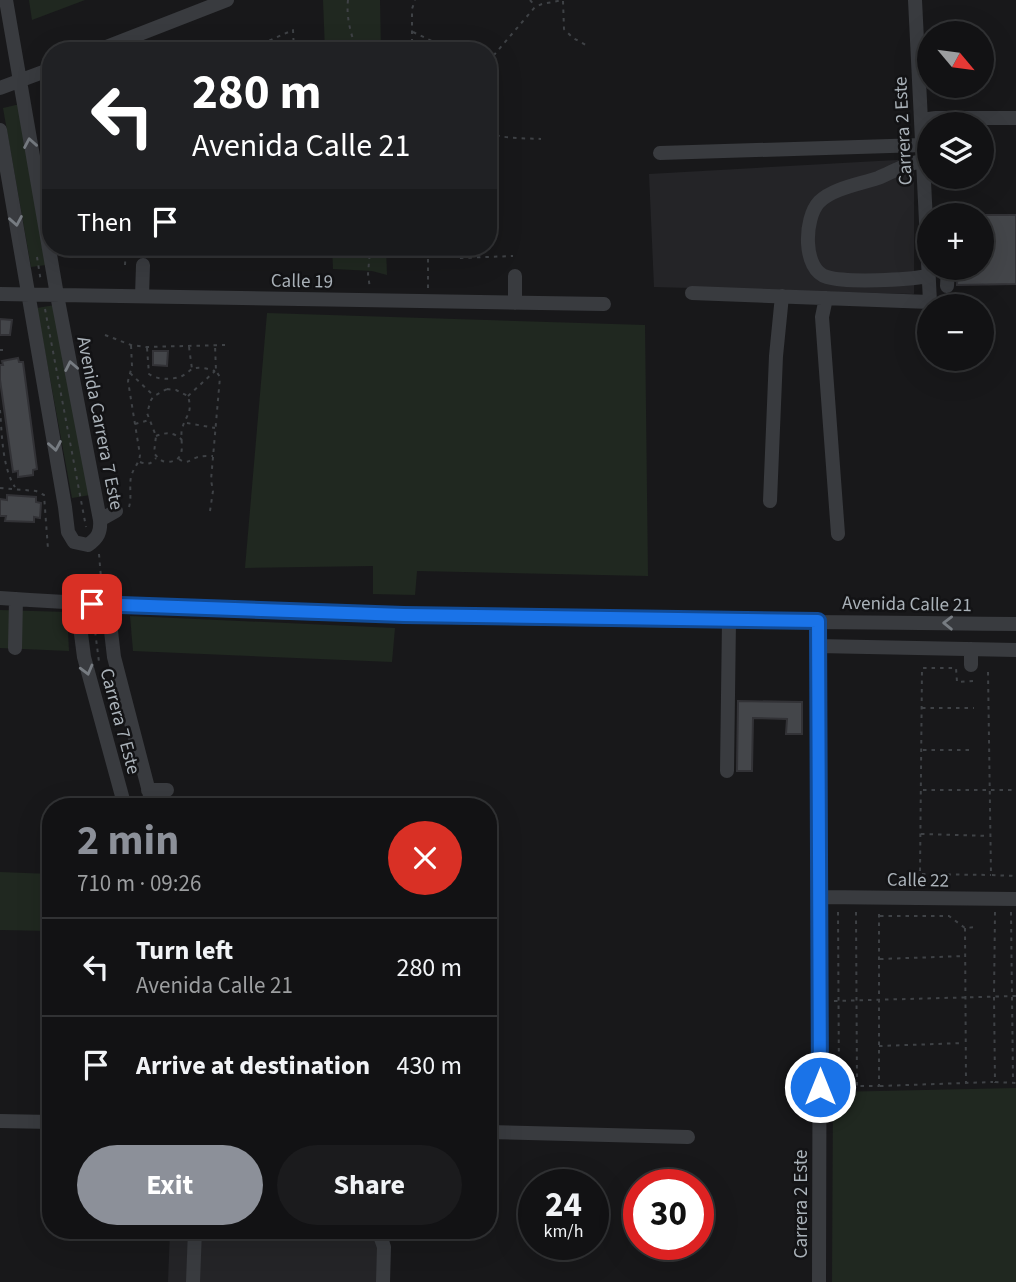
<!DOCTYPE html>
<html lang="en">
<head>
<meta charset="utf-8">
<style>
  :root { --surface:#121214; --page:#1b1b1d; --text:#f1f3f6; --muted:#9c9ea0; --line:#313234; --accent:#8c9099 }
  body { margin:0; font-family:"Source Sans 3",sans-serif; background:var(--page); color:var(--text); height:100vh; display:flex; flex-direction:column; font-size:26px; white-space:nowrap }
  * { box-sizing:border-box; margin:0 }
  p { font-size:23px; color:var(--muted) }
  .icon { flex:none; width:38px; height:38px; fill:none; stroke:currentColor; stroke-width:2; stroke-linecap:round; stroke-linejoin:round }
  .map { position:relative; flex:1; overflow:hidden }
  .panel { position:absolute; left:42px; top:798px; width:455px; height:441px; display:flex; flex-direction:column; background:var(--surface); border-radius:28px; box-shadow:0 7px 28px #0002,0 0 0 2px var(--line) }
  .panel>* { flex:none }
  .guide { position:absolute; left:42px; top:42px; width:455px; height:214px; border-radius:28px; box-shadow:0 7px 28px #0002,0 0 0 2px var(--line); background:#202124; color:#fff; overflow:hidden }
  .needle { width:46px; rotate:119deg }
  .tools { position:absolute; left:917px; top:21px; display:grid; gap:14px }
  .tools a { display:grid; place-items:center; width:77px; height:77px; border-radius:50%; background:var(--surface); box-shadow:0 7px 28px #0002,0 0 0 2px var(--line); font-size:35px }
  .speed { position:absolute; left:518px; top:1169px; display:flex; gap:14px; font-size:35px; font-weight:700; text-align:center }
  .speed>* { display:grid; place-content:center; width:91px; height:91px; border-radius:50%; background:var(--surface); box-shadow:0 7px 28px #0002,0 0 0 2px var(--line); line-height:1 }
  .speed small { font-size:18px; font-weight:400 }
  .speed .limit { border:10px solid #d22; background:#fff; color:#111 }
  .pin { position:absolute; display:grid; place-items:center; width:60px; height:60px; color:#fff; margin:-30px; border-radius:14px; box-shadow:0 4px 10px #0006 }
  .me { position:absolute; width:77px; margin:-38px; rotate:0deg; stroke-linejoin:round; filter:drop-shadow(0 0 5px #0008) }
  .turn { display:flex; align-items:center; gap:24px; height:147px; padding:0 35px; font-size:32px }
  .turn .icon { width:91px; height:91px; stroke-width:2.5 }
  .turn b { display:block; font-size:49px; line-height:60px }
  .then { display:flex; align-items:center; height:66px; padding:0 35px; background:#0003; gap:14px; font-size:26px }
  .round { display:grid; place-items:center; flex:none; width:74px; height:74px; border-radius:37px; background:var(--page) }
  .head { display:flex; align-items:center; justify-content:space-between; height:119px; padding:0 35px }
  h1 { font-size:42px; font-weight:700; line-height:52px; color:var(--accent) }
  .button { display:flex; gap:14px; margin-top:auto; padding:14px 35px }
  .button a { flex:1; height:80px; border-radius:42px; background:var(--accent); color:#fff; font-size:28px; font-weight:700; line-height:80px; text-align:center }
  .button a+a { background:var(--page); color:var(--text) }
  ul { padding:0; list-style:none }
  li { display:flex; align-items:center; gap:21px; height:98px; padding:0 35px; border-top:2px solid var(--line) }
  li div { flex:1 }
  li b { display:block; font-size:26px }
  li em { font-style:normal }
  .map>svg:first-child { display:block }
  .built { fill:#242427 }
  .green { fill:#202820 }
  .building { fill:#44464a; stroke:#323236; stroke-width:2 }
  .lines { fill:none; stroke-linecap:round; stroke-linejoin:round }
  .path { stroke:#3f4246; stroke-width:2; stroke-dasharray:3.5 5; stroke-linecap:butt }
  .minor { stroke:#393b3f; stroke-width:14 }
  .oneway { stroke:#777c82 }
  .route-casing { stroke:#114b97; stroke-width:18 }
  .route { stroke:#1a73e8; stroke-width:12 }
  .labels { text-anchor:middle; stroke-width:5; stroke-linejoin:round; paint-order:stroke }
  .street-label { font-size:19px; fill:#aab2b9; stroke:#131315 }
</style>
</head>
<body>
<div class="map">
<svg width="1016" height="1282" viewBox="0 0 1016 1282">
  <rect width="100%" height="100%" fill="#18181a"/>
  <path class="built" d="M914 159V294L654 287 649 174Z
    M170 1230H390L388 1282H168Z"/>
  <path class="green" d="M29 0H85L32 20Z
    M323 0H380L381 51H325Z
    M20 104 46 265 31 267 3 108Z
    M332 247H386L387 275 372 271 333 269Z
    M55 305 90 495 72 498 37 308Z
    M267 313 645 325 648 576 417 571 415 595 373 594V566L245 568Z
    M0 610 67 612 69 651 0 648Z
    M130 616 395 628 392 662 133 651Z
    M0 872 51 874V931L0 930Z
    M1016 1088V1282H832L833 1092Z"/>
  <path class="building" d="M982 215H1016V284L957 285 958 268H982Z
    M0 319 12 320 10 335H0Z
    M153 351H168L167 366 153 365Z
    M18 358 19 362H23L37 469 33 470V475L18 477V471L13 472 0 380V365H3L2 361Z
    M7 495 36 497V502L41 503 40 518 34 517V522L5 521 6 516H0V499L7 500Z
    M738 701 802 702V734H786L787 719 753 718 752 771H737Z"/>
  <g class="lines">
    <path class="path" d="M348 0C346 18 351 34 357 51
      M530 0 535 6
      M563 1 564 29 573 38 586 45
      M413 32 453 51
      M246 51 293 30 294 51
      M412 51V9L415 0
      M488 62 535 7 542 4 563 0
      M488 133C505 139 524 138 541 139
      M369 247 370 250 368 274 370 289
      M437 247 459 258 513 256
      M459 247V256
      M37 257 41 282
      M125 265 126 247
      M428 288V247
      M45 309 86 527
      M105 335 131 345 146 347 225 345
      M189 347 192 369
      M147 348 149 374C157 380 173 380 182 376 186 374 189 371 192 369 199 366 208 369 215 371
      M0 350H3
      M130 373 154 396
      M167 389 176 390 188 396C193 414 186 414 182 429 179 441 189 460 168 462 161 462 158 458 154 453L156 436 147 413 151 400 154 396Z
      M188 396 215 371
      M0 410C2 434 2 467 15 487
      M187 423 215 428
      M135 424 149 420
      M156 436C166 432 174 432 182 440
      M179 459C187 465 189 460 198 457 202 456 208 456 213 456
      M140 462C148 465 151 464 156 458
      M0 488 36 491 44 495 48 549
      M129 507C132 497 129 487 131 477 133 468 139 464 140 455L128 381 132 366 131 345
      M210 511 213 491 211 480 220 377 216 371 215 345
      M99 554 102 590
      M93 615 99 662
      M988 672 991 875 1016 876
      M973 681 957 682 956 668H922L920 874 991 875
      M922 708H974
      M923 750H974
      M923 790H1016
      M921 834 989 836
      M838 912 839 1086H879V912
      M856 912 857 1086
      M995 912 994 996 995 1082 1016 1083
      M1011 912 1013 1081
      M880 916H949L965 928 977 927
      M965 928 966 1083
      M880 959 965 956
      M834 1001 1016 996
      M879 1046 964 1043
      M880 1086 993 1082"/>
    <path class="minor" d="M96 51 227 0
      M0 88 51 69
      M921 120 936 118H1016
      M0 130 65 507 68 532 74 542 88 545C98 538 101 532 100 520L57 295 6 0
      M660 153 922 145
      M923 161C906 163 893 172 878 178 861 184 833 188 819 202 804 218 802 270 827 277 847 283 907 280 928 276
      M515 276V303
      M947 286 948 268
      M692 293 930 302 915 0
      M0 294 604 304
      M142 296 143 265
      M826 298 822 317 838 534
      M770 501 776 356 782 296
      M100 520 116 511
      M0 598C338 621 677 620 1016 624
      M77 603 84 657 125 807
      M108 605 114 657 153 807
      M818 622 820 897 819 1282
      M818 646 1016 650
      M15 648 16 599
      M971 649V665
      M727 771 729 620
      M148 790H167
      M820 897 1016 899
      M0 1121 51 1122
      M488 1132 688 1137
      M378 1230 384 1247 383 1282
      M193 1282 195 1230"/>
  </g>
  <defs><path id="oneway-chevron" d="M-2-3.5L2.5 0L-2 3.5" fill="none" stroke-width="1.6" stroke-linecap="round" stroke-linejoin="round" transform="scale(1.75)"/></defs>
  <g class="oneway">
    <use href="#oneway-chevron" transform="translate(30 143) rotate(-100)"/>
    <use href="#oneway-chevron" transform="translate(16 221) rotate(80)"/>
    <use href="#oneway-chevron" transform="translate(71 366) rotate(-101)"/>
    <use href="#oneway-chevron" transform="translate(55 446) rotate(80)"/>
    <use href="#oneway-chevron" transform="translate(948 623) rotate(-179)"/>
    <use href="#oneway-chevron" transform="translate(87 670) rotate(75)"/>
  </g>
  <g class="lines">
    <defs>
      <path id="route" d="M92 604 404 615 818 621 820 1087"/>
    </defs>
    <use href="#route" class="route-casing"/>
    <use href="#route" class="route"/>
  </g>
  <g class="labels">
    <g class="street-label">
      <text transform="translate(902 131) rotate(-93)" y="7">Carrera 2 Este</text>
      <text transform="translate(302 280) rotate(1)" y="7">Calle 19</text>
      <text transform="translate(101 423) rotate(79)" y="7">Avenida Carrera 7 Este</text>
      <text transform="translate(907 603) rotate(1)" y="7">Avenida Calle 21</text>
      <text transform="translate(121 721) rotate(75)" y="7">Carrera 7 Este</text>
      <text transform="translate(918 879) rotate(1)" y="7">Calle 22</text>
      <text transform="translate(800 1204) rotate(-90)" y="7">Carrera 2 Este</text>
    </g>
  </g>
</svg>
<div class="tools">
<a><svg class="needle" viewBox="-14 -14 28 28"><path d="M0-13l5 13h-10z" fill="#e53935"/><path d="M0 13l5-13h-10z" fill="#9c9ea0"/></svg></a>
<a><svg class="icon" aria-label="layers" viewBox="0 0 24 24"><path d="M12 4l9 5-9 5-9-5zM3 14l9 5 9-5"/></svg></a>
<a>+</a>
<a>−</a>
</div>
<div class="speed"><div>24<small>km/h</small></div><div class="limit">30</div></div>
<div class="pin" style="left:92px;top:604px;background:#d93025"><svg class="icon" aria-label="arrive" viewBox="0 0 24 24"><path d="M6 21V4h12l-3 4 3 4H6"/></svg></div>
<svg class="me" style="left:820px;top:1087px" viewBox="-20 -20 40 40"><circle r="17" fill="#1a73e8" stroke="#fff" stroke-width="3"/><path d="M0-11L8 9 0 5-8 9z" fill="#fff"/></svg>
<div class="guide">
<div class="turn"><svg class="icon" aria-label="left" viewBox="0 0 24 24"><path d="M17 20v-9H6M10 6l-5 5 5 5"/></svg><div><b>280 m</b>Avenida Calle 21</div></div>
<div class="then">Then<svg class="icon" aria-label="arrive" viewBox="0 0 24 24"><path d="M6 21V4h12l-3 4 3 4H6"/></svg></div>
</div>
<section class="panel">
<div class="head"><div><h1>2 min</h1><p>710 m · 09:26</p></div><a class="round" style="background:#d93025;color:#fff"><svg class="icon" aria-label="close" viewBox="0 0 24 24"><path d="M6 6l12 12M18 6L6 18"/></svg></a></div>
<ul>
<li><svg class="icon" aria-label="left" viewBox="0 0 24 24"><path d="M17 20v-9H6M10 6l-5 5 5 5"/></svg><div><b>Turn left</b><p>Avenida Calle 21</p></div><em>280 m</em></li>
<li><svg class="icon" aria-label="arrive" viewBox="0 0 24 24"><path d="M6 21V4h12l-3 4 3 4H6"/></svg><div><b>Arrive at destination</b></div><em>430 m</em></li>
</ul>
<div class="button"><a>Exit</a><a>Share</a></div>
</section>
</div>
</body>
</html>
